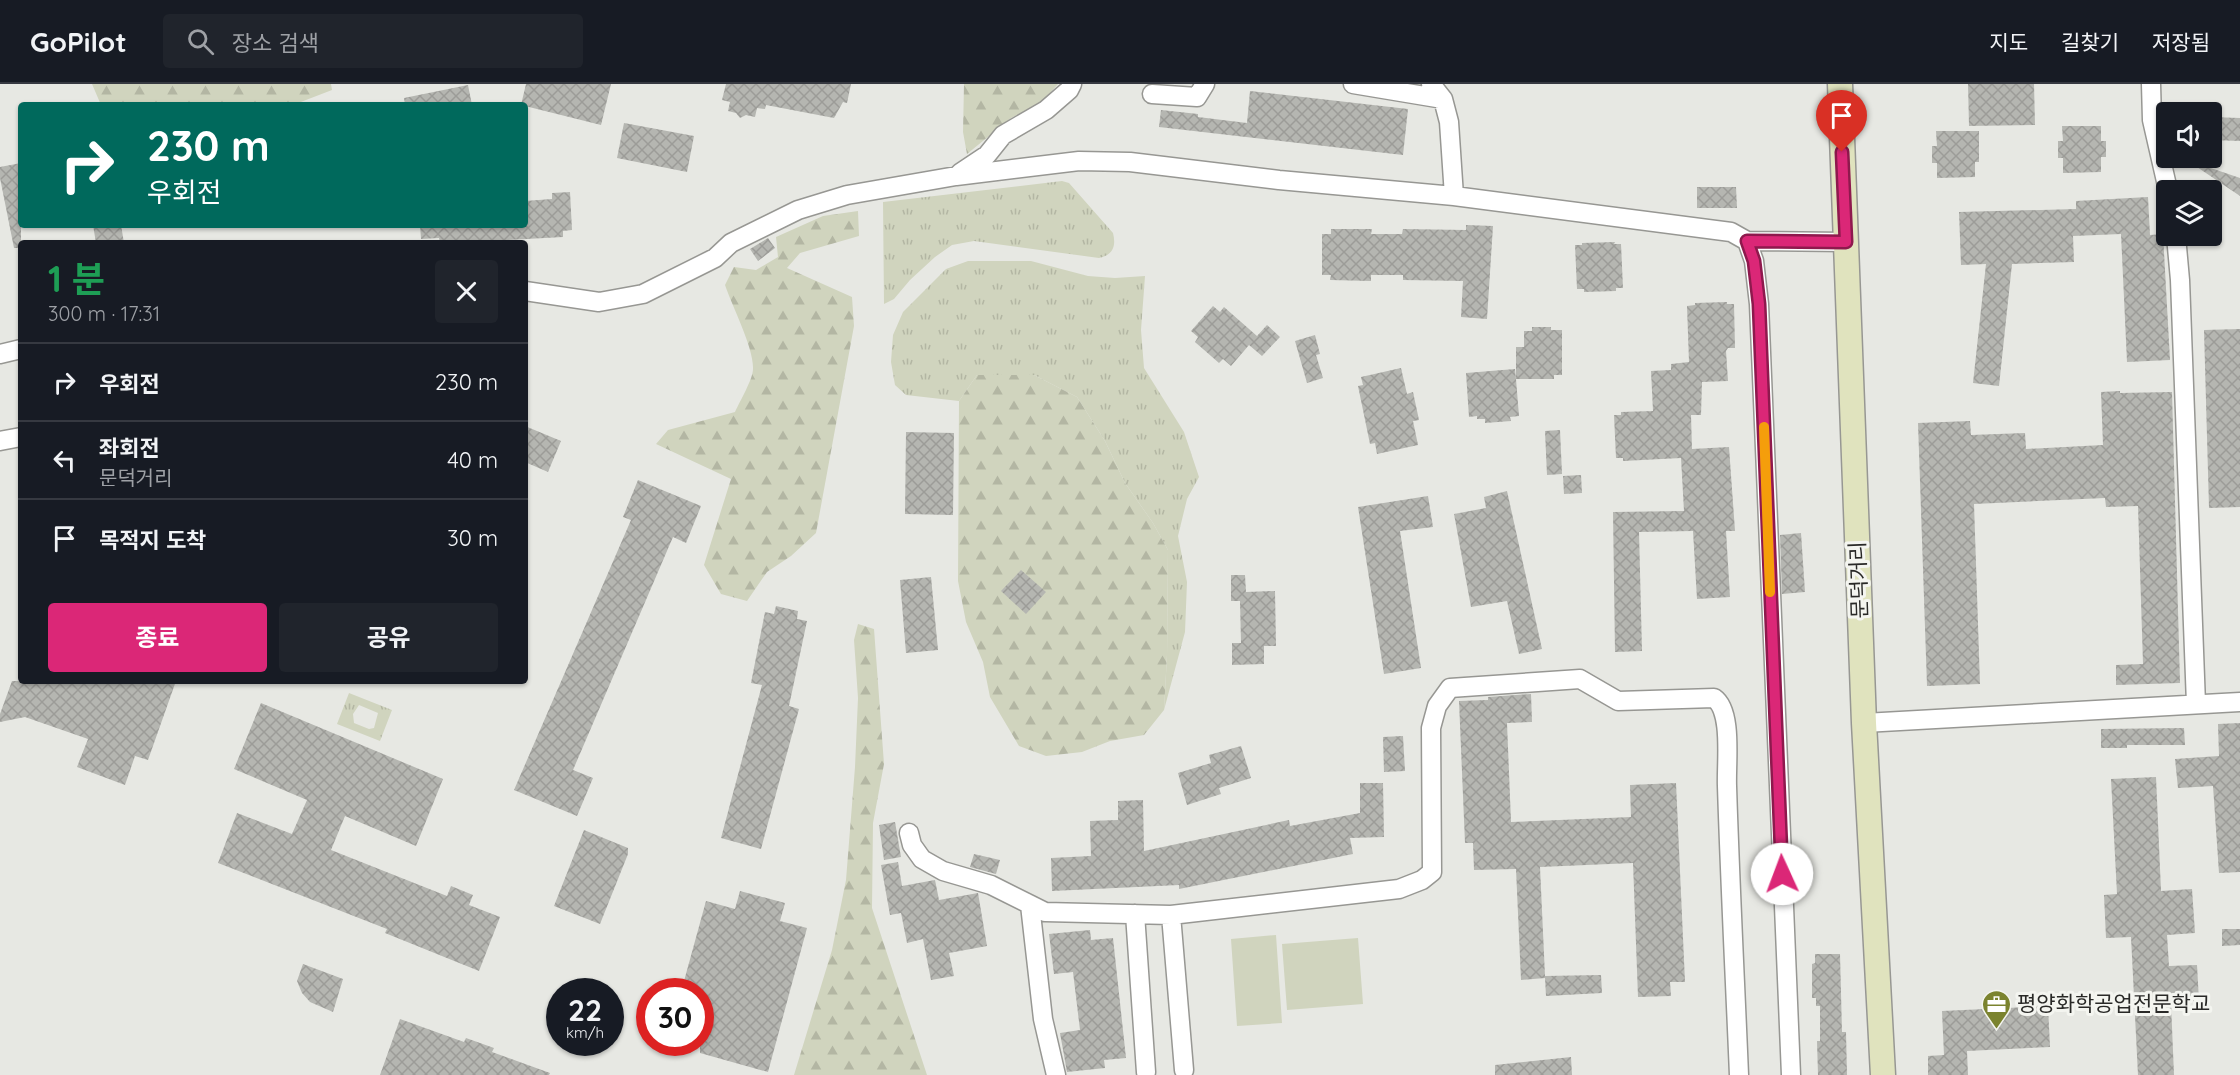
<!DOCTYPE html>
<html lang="ko">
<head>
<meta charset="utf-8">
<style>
  :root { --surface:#171b24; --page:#20242c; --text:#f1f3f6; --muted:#9ea1a6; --line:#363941; --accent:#db2777 }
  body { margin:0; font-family:Quicksand,"Noto Sans KR",sans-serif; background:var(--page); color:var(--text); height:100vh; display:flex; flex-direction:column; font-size:22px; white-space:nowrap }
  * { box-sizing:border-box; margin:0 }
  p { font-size:20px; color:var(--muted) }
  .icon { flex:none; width:33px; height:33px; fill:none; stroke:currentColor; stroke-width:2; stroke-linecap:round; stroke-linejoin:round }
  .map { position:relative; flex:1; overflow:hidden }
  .drawer { position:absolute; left:18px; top:156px; width:510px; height:444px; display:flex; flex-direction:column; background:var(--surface); border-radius:6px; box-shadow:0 2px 4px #0004 }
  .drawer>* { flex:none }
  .guide { position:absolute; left:18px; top:18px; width:510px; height:126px; border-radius:6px; box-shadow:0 2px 4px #0004; background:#00695c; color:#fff; overflow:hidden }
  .tools { position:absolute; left:2156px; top:18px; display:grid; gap:12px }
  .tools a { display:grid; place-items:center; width:66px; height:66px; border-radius:6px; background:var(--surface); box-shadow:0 2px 4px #0004; font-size:30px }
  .speed { position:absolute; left:546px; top:894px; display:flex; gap:12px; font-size:30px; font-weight:700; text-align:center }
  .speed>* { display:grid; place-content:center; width:78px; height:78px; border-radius:50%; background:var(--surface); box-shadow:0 2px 4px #0004; line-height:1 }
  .speed small { font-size:15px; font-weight:400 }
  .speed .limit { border:9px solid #d22; background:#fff; color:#111 }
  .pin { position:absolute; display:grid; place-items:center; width:51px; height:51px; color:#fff; margin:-62px -26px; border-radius:50% 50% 50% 0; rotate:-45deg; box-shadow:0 0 6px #0007 }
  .pin .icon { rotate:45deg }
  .me { position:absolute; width:66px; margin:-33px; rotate:358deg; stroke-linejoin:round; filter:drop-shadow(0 0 4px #0008) }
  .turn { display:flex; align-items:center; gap:21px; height:126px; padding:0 30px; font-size:27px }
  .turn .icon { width:78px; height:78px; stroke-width:2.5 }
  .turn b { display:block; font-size:42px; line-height:51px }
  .round { display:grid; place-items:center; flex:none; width:63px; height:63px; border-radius:6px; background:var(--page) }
  .overview { display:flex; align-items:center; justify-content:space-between; height:102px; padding:0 30px }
  h1 { font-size:36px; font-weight:700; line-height:45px; color:#1e9e55 }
  .cta { display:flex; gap:12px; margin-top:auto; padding:12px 30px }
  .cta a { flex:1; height:69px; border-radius:6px; background:var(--accent); color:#fff; font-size:24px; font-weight:700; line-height:69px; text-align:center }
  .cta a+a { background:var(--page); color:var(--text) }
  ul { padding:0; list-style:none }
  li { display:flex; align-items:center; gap:18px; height:78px; padding:0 30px; border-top:2px solid var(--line) }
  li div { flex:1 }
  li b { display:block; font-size:22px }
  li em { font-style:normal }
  header { display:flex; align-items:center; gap:36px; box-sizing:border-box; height:84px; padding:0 30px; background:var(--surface); border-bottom:2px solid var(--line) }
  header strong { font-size:28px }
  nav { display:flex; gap:33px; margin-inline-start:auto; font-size:21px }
  .search { width:420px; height:54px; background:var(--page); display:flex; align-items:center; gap:15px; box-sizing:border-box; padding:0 21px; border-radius:6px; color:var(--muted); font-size:22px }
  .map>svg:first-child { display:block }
  .grass { fill:url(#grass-tufts); fill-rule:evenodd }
  .forest { fill:url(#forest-firs) }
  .garden { fill:#d0d4be }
  .building { fill:url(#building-cross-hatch) }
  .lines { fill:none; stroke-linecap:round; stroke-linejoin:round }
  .minor-casing { stroke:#979793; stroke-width:21 }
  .secondary-casing { stroke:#979793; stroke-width:27 }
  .minor { stroke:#fff; stroke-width:18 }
  .secondary { stroke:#e0e3be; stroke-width:24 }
  .route-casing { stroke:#8e194d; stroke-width:15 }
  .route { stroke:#db2777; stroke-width:10 }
  .slow { stroke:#f59e0b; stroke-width:10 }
  .labels { text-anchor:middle; stroke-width:6; stroke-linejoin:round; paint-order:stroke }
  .street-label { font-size:21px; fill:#292927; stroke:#f4f5f0 }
  .poi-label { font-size:21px; fill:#292927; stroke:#f4f5f0; text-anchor:start }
</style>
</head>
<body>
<header>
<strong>GoPilot</strong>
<div class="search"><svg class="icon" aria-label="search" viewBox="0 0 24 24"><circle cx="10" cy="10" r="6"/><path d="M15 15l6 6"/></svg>장소 검색</div>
<nav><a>지도</a><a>길찾기</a><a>저장됨</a></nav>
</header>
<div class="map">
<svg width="2240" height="991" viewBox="0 0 2240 991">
  <defs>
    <pattern id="grass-tufts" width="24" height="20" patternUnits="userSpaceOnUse" patternTransform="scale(1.5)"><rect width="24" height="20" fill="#d0d4be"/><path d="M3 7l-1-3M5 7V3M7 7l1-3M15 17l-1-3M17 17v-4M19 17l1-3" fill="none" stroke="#b3b6a3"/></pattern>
    <pattern id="forest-firs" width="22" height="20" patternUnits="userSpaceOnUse" patternTransform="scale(1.5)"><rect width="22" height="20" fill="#d0d4be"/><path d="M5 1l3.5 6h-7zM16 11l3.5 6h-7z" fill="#b3b6a3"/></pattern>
    <pattern id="building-cross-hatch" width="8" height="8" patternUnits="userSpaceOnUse" patternTransform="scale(1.5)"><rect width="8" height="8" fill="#b5b6b1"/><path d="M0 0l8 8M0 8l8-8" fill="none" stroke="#9c9c98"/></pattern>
  </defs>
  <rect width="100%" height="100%" fill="#e7e8e3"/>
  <path class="grass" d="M1062 97 1069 99 1113 149C1116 161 1114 171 1099 174L974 157 952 161 935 173 910 196 894 215 884 220 883 118Z
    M968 177H1031L1088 192 1115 194 1145 192 1141 246 1144 284 1184 348 1199 393 1187 415 1178 452 1187 498 1185 548 1164 626 1167 571 1168 466 1153 439 1125 399 1105 357 1077 313 1034 291H977L959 317 906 311 895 301 891 278 893 251 903 228 946 185Z
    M349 609 392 626 380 657 337 640ZM359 621 378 629 374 644 369 645 354 639 353 630Z"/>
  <path class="forest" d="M92 0H331L332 6 293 21H101Z
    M964 0H1058L1040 20 1011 34 967 70 963 48Z
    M858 127 859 152 800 169 787 184 852 213 854 242 816 449 791 472 767 488 747 517 721 510 704 481 731 395 656 360 668 346 735 328C740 317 753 295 753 285 754 264 732 222 725 201L734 183 756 186 778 173 776 153 823 132Z
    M977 291H1034L1077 313 1105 357 1125 399 1153 439 1168 466 1167 571 1164 626 1144 651 1110 657 1082 668 1046 672 1019 662 990 613 983 578 966 538 958 497 959 317Z
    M858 540 874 545 884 680 873 739 872 824 927 991H794L832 866 846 796 855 683 858 614 854 556Z"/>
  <path class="garden" d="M1276 851 1282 939 1237 942 1231 855Z
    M1358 854 1363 920 1287 926 1282 860Z"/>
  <path class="building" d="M526 0H611L601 41 521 21Z
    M726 0H851L847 19 843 18 834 34 766 21 765 25 757 24 755 33 746 31 740 34 736 29 728 27 730 18 722 16Z
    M1968 0H2034L2035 41 1969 42Z
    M468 1 472 21H405L404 14Z
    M1250 7 1408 25 1403 71 1159 43 1161 26 1198 30V33L1247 39Z
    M2211 33 2240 34V57L2211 56Z
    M624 39 694 52 687 88 617 74Z
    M2062 42H2101V57H2106V73H2101V88L2063 89V74H2058V57H2063Z
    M1936 47H1979V78H1975V93L1937 94V79H1932V62H1937Z
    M21 79V164H14L0 94V83Z
    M2199 80 2240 94V112L2197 83Z
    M1697 103H1736L1737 124H1697Z
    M570 108 572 146 563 147V153L454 159H440L439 154 421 155 420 141H525V117L552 115V109Z
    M2148 113 2150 151 2163 150 2170 276 2127 278 2121 150 2073 152 2074 178 2012 180 1999 302 1973 299 1986 180 1961 181 1959 128 2076 125V117Z
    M93 141H121L124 159H96Z
    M1466 141 1493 142 1487 235 1461 233 1463 197 1403 196V191H1371V197L1330 196 1331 191H1322V150H1331V145H1372L1371 150H1402L1403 145 1466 146Z
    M768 154 775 164 758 177 750 165Z
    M1615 158 1614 160H1621L1623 204H1616V207L1584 208V205H1577L1575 161H1582V159Z
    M1727 218V220H1734L1735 264H1728L1726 267 1728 297 1702 298 1701 331H1691L1692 365 1729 363 1735 447H1726L1730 513 1697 515 1693 447 1639 448 1642 567 1615 568 1613 428 1684 427 1681 374 1623 377V374H1616L1614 331H1621V328L1653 327 1651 287 1671 286V280L1689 278 1687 222 1695 221V219Z
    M1213 222 1220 228 1224 223 1257 252 1267 241 1280 253 1262 272 1249 261 1231 282 1223 275 1219 279 1195 258 1198 253 1191 247Z
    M1532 243H1551V246H1562V291H1554V295H1516L1519 332 1510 333 1511 337 1485 339V335H1477V332L1469 333 1466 289 1515 285 1516 295V263H1524V247H1532Z
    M2240 245V423L2209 424 2204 246Z
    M1315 251 1320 270 1316 271 1323 294 1307 299 1295 257Z
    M1401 284 1407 310 1413 308 1419 336 1413 337 1418 361 1377 370 1375 359 1370 360 1358 302 1363 301 1361 293Z
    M2120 307V309L2172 308 2180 599 2116 601V581L2143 580 2138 422 2106 423 2105 414 1974 420 1980 600 1927 602 1918 339 1970 337 1971 351 2025 349 2026 365 2103 361 2101 308Z
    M525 342 561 357 548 388 525 378Z
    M1560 346 1562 390 1547 391 1545 347Z
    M906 348 954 349 953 431 905 430Z
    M1581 391 1582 409 1564 410 1563 392Z
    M638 396 701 422 686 459 673 453 573 686 593 694 577 732 514 706 631 436 623 433Z
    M1507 407 1542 565 1519 570 1507 517 1471 523 1454 430 1486 424 1484 413Z
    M1428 412 1433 443 1400 447 1421 584 1384 590 1358 423Z
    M1801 449 1805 508 1782 510 1780 451Z
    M1021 486 1046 508 1026 530 1001 507Z
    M1231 491H1245L1246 508 1275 507 1276 562H1264V580L1232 581V559H1241L1240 517H1231Z
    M931 493 938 566 906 569 900 496Z
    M776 522 798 527 797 535 807 537 789 622 799 625 761 765 721 754 762 601 751 599 765 528 774 530Z
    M12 597H176L148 676 135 672 125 701 77 683 88 655 25 633 0 638V630Z
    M1531 610 1532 638 1507 639 1511 738 1631 733 1630 701 1676 699 1685 898H1670L1671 912 1638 913 1633 779 1540 783 1545 892 1601 891 1602 909 1546 912 1545 894 1521 896 1516 785 1474 786 1473 759H1465L1459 617 1488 616V613Z
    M261 619 443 695 416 762 345 732 331 766 447 812 451 802 473 811 469 821 500 833 479 887 385 849 387 845 218 779 237 729 292 750 307 716 234 685Z
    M2240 639V788L2219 789 2213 702 2178 704 2175 675 2219 672 2218 640Z
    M2184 644 2185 661H2127V664H2101V645Z
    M1403 652 1405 687 1384 688 1383 653Z
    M1241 662 1251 694 1219 704 1221 710 1187 721 1178 689 1211 679 1209 671Z
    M2156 693 2161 807 2192 805 2195 849 2167 851 2169 882 2197 881 2199 917 2171 919 2174 991H2138L2131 853 2106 854 2104 811 2117 810 2111 695Z
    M1360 699H1383L1384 753 1350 754 1353 770 1179 805V801L1052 807 1051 774 1091 772 1090 737 1118 736V717L1143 716 1144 767 1289 736 1290 742 1360 729Z
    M895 738 901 773 884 776 879 741Z
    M584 746 628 764V770L600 840 554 822Z
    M974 770 1000 776 996 790 970 783Z
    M898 778 902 802 935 796 939 816 978 809 987 862 949 869 954 892 931 896 923 855 907 859 901 829 890 831 881 781Z
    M740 807 785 819 780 837 807 844 768 988 700 969V908H681L706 817 735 825Z
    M2222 845H2240V861L2222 862Z
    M1090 846 1091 856 1113 854 1126 974 1104 976 1105 984 1067 988 1060 949 1080 946 1073 888 1054 890 1049 850Z
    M1815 870H1840L1842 948H1846L1847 991H1818L1817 957H1820V922H1816V914H1812V880L1815 879Z
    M303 880 343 895 333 928 310 918 302 909 297 897Z
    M2048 922 2050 963 1967 967 1968 991H1928V972L1944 971 1942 927Z
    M400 935 464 958 466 954 494 964 492 968 550 989 549 991H380Z
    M1571 973 1572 991H1495V981Z"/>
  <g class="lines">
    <defs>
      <path id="minor" d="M1353 0 1443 15
        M1431 0 1443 15 1449 38 1454 112
        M2151 0 2152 36 2168 106
        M1152 10 1197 13 1205 0
        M960 89 987 71 1003 51 1046 26 1069 6 1072 0
        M2176 152 2180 196 2196 620
        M1747 157 1846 158
        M525 207 599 218 643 210 715 174 731 159 798 126 847 111 956 92 1079 77 1130 78 1279 96 1454 112 1731 148 1747 157 1754 177 1759 220 1791 991
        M0 270 21 265
        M0 357 21 353
        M1864 639 2240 618
        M909 749 912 761 922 775 943 787 991 801 1045 828 1171 831 1399 805 1422 796 1432 788 1431 644 1437 622 1450 604 1580 595 1618 617 1714 614C1733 627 1726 679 1727 702 1730 798 1735 895 1739 991
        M1030 821 1043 935 1056 991
        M1135 830 1146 988
        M1171 831 1184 986"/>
      <path id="secondary" d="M1840 0 1864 639 1883 991"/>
    </defs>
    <use href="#minor" class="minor-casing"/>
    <use href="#secondary" class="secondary-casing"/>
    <use href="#minor" class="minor"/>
    <use href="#secondary" class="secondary"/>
  </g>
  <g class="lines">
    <defs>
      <path id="route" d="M1782 790 1759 220 1754 177 1747 157 1846 158 1842 68"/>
    </defs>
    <use href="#route" class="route-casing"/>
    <use href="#route" class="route"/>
    <path class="slow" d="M1764 343 1770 508"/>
  </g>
  <defs>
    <symbol id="office-pin" viewBox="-11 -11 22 30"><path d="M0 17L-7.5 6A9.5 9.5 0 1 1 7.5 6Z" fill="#7b832f" stroke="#f4f5f0"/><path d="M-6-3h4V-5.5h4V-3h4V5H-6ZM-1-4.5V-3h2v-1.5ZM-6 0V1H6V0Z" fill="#fff"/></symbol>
  </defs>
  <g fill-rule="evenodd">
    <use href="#office-pin" x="1980" y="904" width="33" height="45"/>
  </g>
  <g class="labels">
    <g class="street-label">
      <text transform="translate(1859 496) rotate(-92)" y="7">문덕거리</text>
    </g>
    <g class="poi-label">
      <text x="2017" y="927">평양화학공업전문학교</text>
    </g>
  </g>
</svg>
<div class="tools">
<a><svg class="icon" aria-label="sound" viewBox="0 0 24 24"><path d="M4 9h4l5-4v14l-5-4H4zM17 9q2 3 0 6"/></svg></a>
<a><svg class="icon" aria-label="layers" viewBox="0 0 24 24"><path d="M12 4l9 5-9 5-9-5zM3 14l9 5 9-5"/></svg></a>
</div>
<div class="speed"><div>22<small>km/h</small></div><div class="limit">30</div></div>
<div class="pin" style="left:1842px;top:68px;background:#d93025"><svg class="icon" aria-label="arrive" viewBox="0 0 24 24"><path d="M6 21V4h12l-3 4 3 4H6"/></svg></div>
<svg class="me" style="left:1782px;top:790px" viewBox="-20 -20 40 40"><circle r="19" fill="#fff"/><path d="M0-13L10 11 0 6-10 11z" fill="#db2777"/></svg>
<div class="guide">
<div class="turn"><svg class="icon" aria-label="right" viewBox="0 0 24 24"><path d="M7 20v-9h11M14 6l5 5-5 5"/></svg><div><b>230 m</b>우회전</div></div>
</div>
<section class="drawer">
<div class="overview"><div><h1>1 분</h1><p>300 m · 17:31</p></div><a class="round"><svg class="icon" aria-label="close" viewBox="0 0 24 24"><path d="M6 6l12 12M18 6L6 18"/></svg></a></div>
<ul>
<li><svg class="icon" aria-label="right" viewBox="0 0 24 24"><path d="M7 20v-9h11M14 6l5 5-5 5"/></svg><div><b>우회전</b></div><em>230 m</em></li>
<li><svg class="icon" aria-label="left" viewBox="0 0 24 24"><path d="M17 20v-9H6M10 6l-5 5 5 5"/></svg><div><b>좌회전</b><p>문덕거리</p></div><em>40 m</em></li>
<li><svg class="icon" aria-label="arrive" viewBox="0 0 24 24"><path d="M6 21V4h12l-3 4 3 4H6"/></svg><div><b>목적지 도착</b></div><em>30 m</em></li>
</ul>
<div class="cta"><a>종료</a><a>공유</a></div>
</section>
</div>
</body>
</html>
